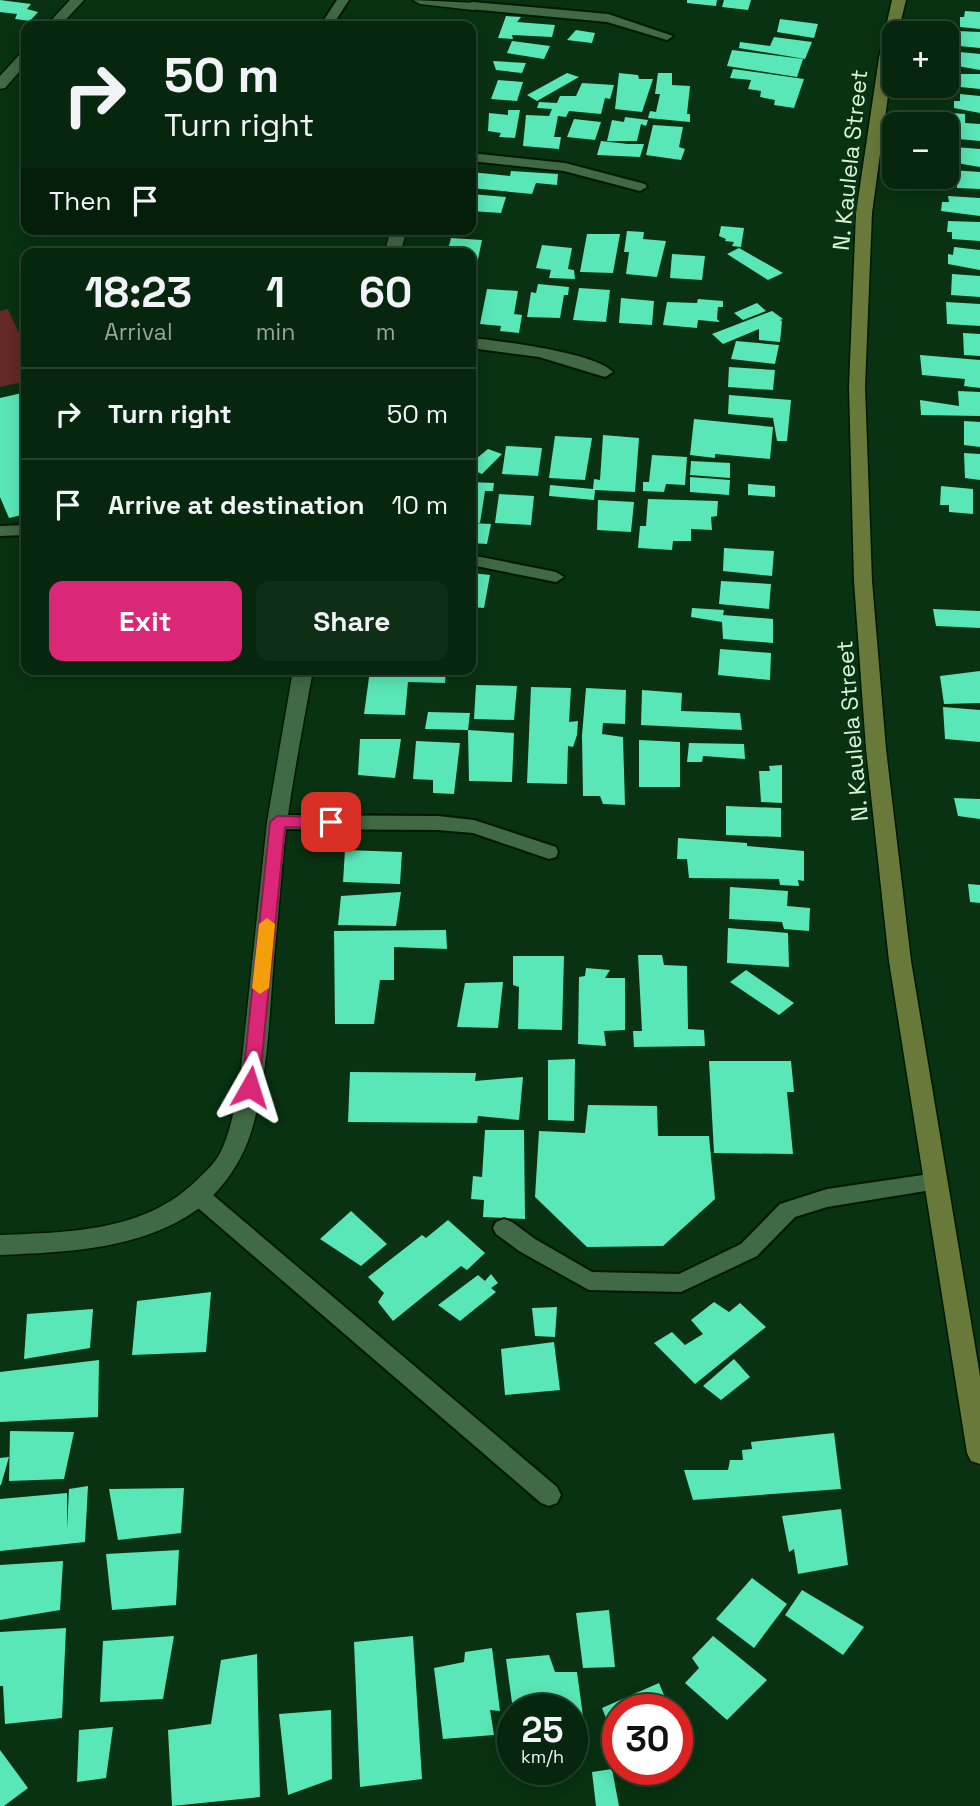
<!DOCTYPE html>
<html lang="en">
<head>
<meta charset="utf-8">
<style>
  :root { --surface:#06260d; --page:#0f2e16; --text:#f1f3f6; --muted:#98a59d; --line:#27432e; --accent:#db2777 }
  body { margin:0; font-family:"Space Grotesk",sans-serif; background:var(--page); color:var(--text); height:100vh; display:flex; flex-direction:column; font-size:26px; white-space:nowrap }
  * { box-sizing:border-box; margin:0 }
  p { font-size:23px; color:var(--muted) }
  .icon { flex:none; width:38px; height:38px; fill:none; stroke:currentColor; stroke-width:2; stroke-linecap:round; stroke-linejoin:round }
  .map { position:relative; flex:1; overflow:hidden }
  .panel { position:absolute; left:21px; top:248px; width:455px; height:427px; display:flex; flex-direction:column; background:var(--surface); border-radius:14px; box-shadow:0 4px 18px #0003,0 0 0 2px var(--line) }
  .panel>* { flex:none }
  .top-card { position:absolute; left:21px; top:21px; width:455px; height:214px; border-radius:14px; box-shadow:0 4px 18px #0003,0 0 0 2px var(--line); background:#06260d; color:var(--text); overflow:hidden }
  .controls { position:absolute; left:882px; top:21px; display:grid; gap:14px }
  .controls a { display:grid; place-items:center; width:77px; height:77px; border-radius:14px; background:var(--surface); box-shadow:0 4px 18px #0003,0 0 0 2px var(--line); font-size:35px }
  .speed { position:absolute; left:497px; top:1694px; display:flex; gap:14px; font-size:35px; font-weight:700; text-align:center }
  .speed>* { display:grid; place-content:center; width:91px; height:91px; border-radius:50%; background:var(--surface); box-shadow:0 4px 18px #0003,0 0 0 2px var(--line); line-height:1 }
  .speed small { font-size:18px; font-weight:400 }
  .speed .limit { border:10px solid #d22; background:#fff; color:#111 }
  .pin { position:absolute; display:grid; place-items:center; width:60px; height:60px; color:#fff; margin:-30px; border-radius:14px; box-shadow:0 4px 10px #0006 }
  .me { position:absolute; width:77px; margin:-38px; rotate:6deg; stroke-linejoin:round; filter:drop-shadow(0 0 5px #0008) }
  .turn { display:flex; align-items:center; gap:24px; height:147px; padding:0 28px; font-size:32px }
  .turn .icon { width:91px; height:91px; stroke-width:2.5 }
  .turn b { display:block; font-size:49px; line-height:60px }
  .then { display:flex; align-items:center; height:66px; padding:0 28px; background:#0003; gap:14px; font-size:26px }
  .eta { display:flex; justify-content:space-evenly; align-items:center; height:119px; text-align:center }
  .eta b { font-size:42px; font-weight:800; line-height:49px }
  .primary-button { display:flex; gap:14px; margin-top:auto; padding:14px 28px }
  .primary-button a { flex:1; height:80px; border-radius:14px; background:var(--accent); color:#fff; font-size:28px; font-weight:800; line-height:80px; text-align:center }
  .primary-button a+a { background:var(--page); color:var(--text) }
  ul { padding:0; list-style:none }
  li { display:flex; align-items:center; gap:21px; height:91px; padding:0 28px; border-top:2px solid var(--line) }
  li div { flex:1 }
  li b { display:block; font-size:26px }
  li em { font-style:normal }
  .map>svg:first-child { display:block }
  .green { fill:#652a25 }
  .building { fill:#5ae7b7 }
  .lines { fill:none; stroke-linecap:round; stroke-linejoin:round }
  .lane-casing { stroke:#001802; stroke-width:4 }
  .street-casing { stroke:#001802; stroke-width:3 }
  .secondary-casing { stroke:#001802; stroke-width:3 }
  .lane { fill:#406945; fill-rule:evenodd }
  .street { fill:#406945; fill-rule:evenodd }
  .secondary { fill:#69793a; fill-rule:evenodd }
  .route { fill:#db2777; stroke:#8e194d; stroke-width:2 }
  .slow { fill:#f59e0b }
  .labels { text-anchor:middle; stroke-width:7; stroke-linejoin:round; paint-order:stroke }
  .street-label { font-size:23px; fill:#daf1dc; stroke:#083211 }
</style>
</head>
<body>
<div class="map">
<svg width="980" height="1806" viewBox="0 0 980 1806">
  <rect width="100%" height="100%" fill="#083211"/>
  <path class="green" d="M8 309 26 349V381L0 387V311Z"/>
  <path class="building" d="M0 0 31 4 27 9 38 12 30 21 15 19 17 14 0 12Z
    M687 0H717L716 6 687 3Z
    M724 0H751L748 10 722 7Z
    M965 11 980 12V29L960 27V17H964Z
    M506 16 521 17 517 22 555 25 552 37 512 35 513 39 498 38Z
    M780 19 818 24 814 38 777 32Z
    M576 30 595 33 592 43 567 40Z
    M958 31 980 32V48L959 46Z
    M774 37 812 42 805 59 739 48 740 42 770 46Z
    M512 41 550 46 544 59 507 53Z
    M732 50 803 59 797 77 727 66Z
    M960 52 980 54V70L957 66Z
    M493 61 526 63 522 73 496 70Z
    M733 69 804 79 794 108 774 105 775 100 760 97 761 91 748 89 751 80 730 78Z
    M947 69 954 70V74H980V89L960 87V82L947 77Z
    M567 73 579 77 537 101 527 95Z
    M619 73 638 75 639 79H653L642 112 615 109Z
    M658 73H672V85L690 86 687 114H690V122L648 118 650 111 656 112 660 94H655Z
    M498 80 523 82 517 101 491 99Z
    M582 83 614 85 610 99 605 98 601 114 569 111 566 117 558 116 554 137H561L559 149 523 146 526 115 549 116 552 109 537 108 539 102 557 103 560 96H576Z
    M960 94 980 96V113L954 108V101H960Z
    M508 110H520L515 138 499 137 501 133 488 131 489 113 508 115Z
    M938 112 965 114V123L980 124V141L947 138V124H938Z
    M625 117 648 120 646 126 641 124 637 141H607L612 120 624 122Z
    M574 119 601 122 595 140 567 137Z
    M653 125 683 127 679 147 685 149 681 160 646 155Z
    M601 141 628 144H644L640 157 597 155Z
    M955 147 980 149V167L950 162V153H955Z
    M952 170 980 172V189L957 188V181H951Z
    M511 171 558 174 557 185 536 183 532 194 471 188V172L510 176Z
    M471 194 506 197 501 213 471 211Z
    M948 196 980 198V216L941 211 942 202H949Z
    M948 221 980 222V241L952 239V232H947Z
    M721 226 744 228 741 247 732 246 734 242 725 241 726 239 719 236Z
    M627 231 644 232 643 239 666 241 657 277 626 274 629 252H624Z
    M587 234H620L613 273 580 272Z
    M451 238 482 240 477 264H471V254H447Z
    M542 245 572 248 568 269 574 270 575 279 549 278 551 270 536 268Z
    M954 247 980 250V270L948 264V254L953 255Z
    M739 248 783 273 768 280 727 254Z
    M672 254 705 256 702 280 670 278Z
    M952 274 980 276V297L951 295Z
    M538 284 569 287 568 295H564L560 318 527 317 531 292 536 293Z
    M579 288 610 290 606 322 573 320Z
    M487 289 518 291 514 314 522 315 519 333 500 331 501 326 480 324Z
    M621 298 654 301 652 325 619 323Z
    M698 299 723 301V307H718L717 319 720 322 698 320 697 328 663 325 667 302 697 303Z
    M946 302 980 304V326L947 324Z
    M757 303 766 311 743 320 734 313Z
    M772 311 783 319 780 320 782 321 780 342 759 340V329L723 344 712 334Z
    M963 333 980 334V356L964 355Z
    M736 341 779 345 775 364 731 359Z
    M920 355 980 360V388L964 386 965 379 922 375Z
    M729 367 775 370 773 390 728 387Z
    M958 391 980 392V416L921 415 920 400 959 406Z
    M22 393 26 404V514L9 518 0 497V398Z
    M729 395 791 400 787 441H777L773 418 728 414Z
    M694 419 773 427 770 459 715 454V458L690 455Z
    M964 421 980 422V447L964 445Z
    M603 435 639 438 635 492 595 490 594 500 549 496 550 485 593 489 594 479 600 480Z
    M555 436 592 438 585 480 549 478Z
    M506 446 542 448 538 476 502 474Z
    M488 449 502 454 482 474 471 469V463Z
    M964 453 980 454V480L965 478Z
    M652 455 687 457 685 485 666 484 664 492 643 491V482H649Z
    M691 461 730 463V478L690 475Z
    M690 477 730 480 729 495 690 492Z
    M471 482 494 483 493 491H485L480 523 471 522Z
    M748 484 775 486V497L748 495Z
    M941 486 973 489V514L949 512V505H940Z
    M499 494 534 496 531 525 495 523Z
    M648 499 718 501 717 516 711 517 712 530 691 529V541H673L672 550 638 548 640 526H646Z
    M598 500 634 502 631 532 597 530Z
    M471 523 491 524 487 544 471 543Z
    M724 548 774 551 772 576 723 571Z
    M471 573 490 575 484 608 471 607Z
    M721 581 771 584 769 609 719 604Z
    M692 608 724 610 723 615 773 619V643L723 639 722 622 691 617Z
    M933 609 980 611V628L936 626Z
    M720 649 771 653 770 680 718 675Z
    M370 670H446L445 683 408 682 405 715 364 714Z
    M980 671V703L944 704 940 676Z
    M476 685 517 686 514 720 474 719Z
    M531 687 571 688 569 722 578 721 577 735 573 747 568 746 567 784 527 783Z
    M586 688 626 690 625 724 603 723 602 734 623 737 625 805 603 804 600 796H583L582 735Z
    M642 690 682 693 681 711 740 713 742 730 641 725Z
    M943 707 980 710V742L945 739Z
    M428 712 470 713 468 730 425 729Z
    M468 730 514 733 512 782 469 781Z
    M360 739H401L395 778 358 775Z
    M639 740 680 742V787H639Z
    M416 741 460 743 454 794 433 793V780L413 779Z
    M689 743 744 744 745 759 703 756 702 762H687Z
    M782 765V803L761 802 759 771H770L769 766Z
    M954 798 980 799V819L958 816Z
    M726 806 781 808V837L726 835Z
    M678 838 747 843V846L804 851V881L798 880 799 886 780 885 779 879 689 878 687 859H677Z
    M345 850 402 852 400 884 343 882Z
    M968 884 980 885V903L970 902Z
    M730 887 788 891 787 906 810 908 809 931 784 929 782 922 729 919Z
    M401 892 396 926 338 925 341 896Z
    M728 928 788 933 789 967 727 963Z
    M446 930 447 949 394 947V980H380L374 1024H335L334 931Z
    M638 955H662L664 965 687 966 688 1029 704 1030 705 1046 634 1047 633 1031H642Z
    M513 956H564L562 1030 518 1029 519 987 513 985Z
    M586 968 610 970 605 978H625V1030L604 1031 606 1046 578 1044 579 977 585 976Z
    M746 970 794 1003 779 1015 730 982Z
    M503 982 498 1028 457 1027 465 983Z
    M575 1059 574 1121 548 1120V1060Z
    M709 1061H791L794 1092H787L793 1154 714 1153Z
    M350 1072 476 1073 475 1081 523 1077 519 1120 478 1116 477 1123 348 1122Z
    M588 1105 657 1106 658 1136H709L715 1199 663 1246 587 1247 535 1197 539 1131 585 1133Z
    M485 1130H524L525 1219 483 1217 484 1200 471 1199 473 1176 482 1177Z
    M351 1211 387 1244 361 1266 320 1239Z
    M448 1220 485 1253 467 1270 461 1266 393 1321 378 1302 384 1293 368 1277 422 1235 426 1238Z
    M491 1274 498 1283 491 1288 496 1292 460 1321 438 1305 478 1275 485 1281Z
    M211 1292 206 1352 132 1355 137 1301Z
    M714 1302 729 1312 740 1303 766 1327 695 1384 654 1343 672 1332 685 1345 703 1334 691 1320Z
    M557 1307 555 1337 535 1336 532 1308Z
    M93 1309 90 1348 24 1359 27 1314Z
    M554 1342 560 1390 505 1395 501 1349Z
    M734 1359 750 1377 721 1400 703 1386Z
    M99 1360 98 1417 0 1422V1372Z
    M10 1431 74 1432 64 1479 9 1481Z
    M834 1433 841 1489 693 1500 684 1470H728L730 1460H743L742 1450 752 1449 751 1442Z
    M9 1457 1 1485H0V1458Z
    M88 1486 85 1542 0 1551V1499L67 1493V1529L69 1489Z
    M184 1488 181 1533 118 1540 109 1489Z
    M841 1509 848 1565 798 1574 794 1549 789 1552 782 1516Z
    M179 1550 176 1605 112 1610 106 1554Z
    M63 1561 60 1610 0 1620V1565Z
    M752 1578 787 1604 754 1648 716 1619Z
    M802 1590 864 1627 843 1655 785 1615Z
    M609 1610 615 1667 583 1668 576 1613Z
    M66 1628 62 1718 5 1724 3 1686H0V1632Z
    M174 1636 163 1699 100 1702 103 1641Z
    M413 1636 422 1779 360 1787 354 1642Z
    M713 1636 767 1680 727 1720 685 1683 699 1668 692 1658Z
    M492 1648 500 1711 490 1710 494 1735 443 1739 434 1668 464 1662 465 1652Z
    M257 1654 260 1797 172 1806 168 1730 211 1724 221 1660Z
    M549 1655 555 1672H577L585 1731 572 1733V1710H513L506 1659Z
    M659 1683 670 1710H618V1748L602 1708Z
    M331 1710 332 1779 288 1795 279 1714Z
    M113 1727 106 1778 77 1782 79 1730Z
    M0 1750 28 1788 4 1806H0Z
    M612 1769 619 1806H596L592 1772Z"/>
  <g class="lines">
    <defs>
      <path id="lane" d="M337 0H349L332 26H320Z
        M473 2 608 14 673 36 667 40 607 22 469 9V3Z
        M471 153 565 163 645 184 647 187 640 191 564 171 471 161Z
        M471 338C500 341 594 352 613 372L605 377 539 357 471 348Z
        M26 525V535L0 536V526Z
        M471 555 556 572 564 577 556 582 471 565Z
        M277 815 438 816 474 820 556 847 558 852 556 857 549 859 473 833 438 830 277 829 270 827 268 822 270 817Z
        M936 1173 944 1176 947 1182 944 1188 827 1207 795 1217 757 1256 681 1292 589 1290 519 1251 496 1234 493 1228 496 1222 504 1219 512 1222 535 1239 592 1272 679 1274 741 1244 780 1204 827 1189Z
        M199 1187 207 1190 557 1487 561 1495 557 1503 549 1506 541 1503 191 1202 188 1196 191 1190Z"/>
      <path id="street" d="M70 0H84L60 26H46Z
        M413 0 478 3 480 6 473 10 420 4Z
        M26 52V64L5 88 0 89V76L21 53Z
        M391 229H407L400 254H384Z
        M293 670H313C304 721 294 771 287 822 282 860 280 899 276 938 269 1003 270 1080 248 1141 238 1167 220 1192 198 1209 141 1250 67 1252 0 1255V1235C71 1232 145 1232 198 1179 205 1172 214 1164 219 1155 230 1135 234 1109 239 1087L267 822Z"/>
      <path id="secondary" d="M892 0H906L898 33H894V52L872 213 865 387 872 581 886 749 911 961 980 1376V1464L971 1461 967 1453 889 961 866 749 854 581 849 387 856 213 879 58Z"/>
    </defs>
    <use href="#lane" class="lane-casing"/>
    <use href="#street" class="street-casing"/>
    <use href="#secondary" class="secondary-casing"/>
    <use href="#lane" class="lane"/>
    <use href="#street" class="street"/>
    <use href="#secondary" class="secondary"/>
  </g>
  <path class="route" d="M277 816 331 817 339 822 331 828 285 827 259 1087 256 1092H244L242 1087 270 822Z"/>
  <path class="slow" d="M267 918 275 924 269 988 260 994 252 988 259 924Z"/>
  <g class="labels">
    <g class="street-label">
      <text transform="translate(850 160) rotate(-84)" y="8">N. Kaulela Street</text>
      <text transform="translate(852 731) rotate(-95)" y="8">N. Kaulela Street</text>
    </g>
  </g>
</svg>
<div class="controls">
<a>+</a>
<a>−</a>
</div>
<div class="speed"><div>25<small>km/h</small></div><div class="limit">30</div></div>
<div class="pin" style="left:331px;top:822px;background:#d93025"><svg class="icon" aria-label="arrive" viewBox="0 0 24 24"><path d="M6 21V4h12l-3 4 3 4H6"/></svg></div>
<svg class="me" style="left:250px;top:1087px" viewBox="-20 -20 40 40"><path d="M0-17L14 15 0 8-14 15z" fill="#db2777" stroke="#fff" stroke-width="4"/></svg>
<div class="top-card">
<div class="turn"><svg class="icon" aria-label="right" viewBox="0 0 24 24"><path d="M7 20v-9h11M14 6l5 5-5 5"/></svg><div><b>50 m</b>Turn right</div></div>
<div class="then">Then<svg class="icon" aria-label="arrive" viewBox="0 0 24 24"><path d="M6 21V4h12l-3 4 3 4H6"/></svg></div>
</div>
<section class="panel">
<div class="eta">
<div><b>18:23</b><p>Arrival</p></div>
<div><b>1</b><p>min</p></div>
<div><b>60</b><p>m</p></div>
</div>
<ul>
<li><svg class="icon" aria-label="right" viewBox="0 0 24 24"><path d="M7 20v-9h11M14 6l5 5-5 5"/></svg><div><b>Turn right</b></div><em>50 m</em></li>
<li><svg class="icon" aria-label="arrive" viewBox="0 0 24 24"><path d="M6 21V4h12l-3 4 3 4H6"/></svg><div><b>Arrive at destination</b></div><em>10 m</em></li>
</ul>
<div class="primary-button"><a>Exit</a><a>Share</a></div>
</section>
</div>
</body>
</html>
